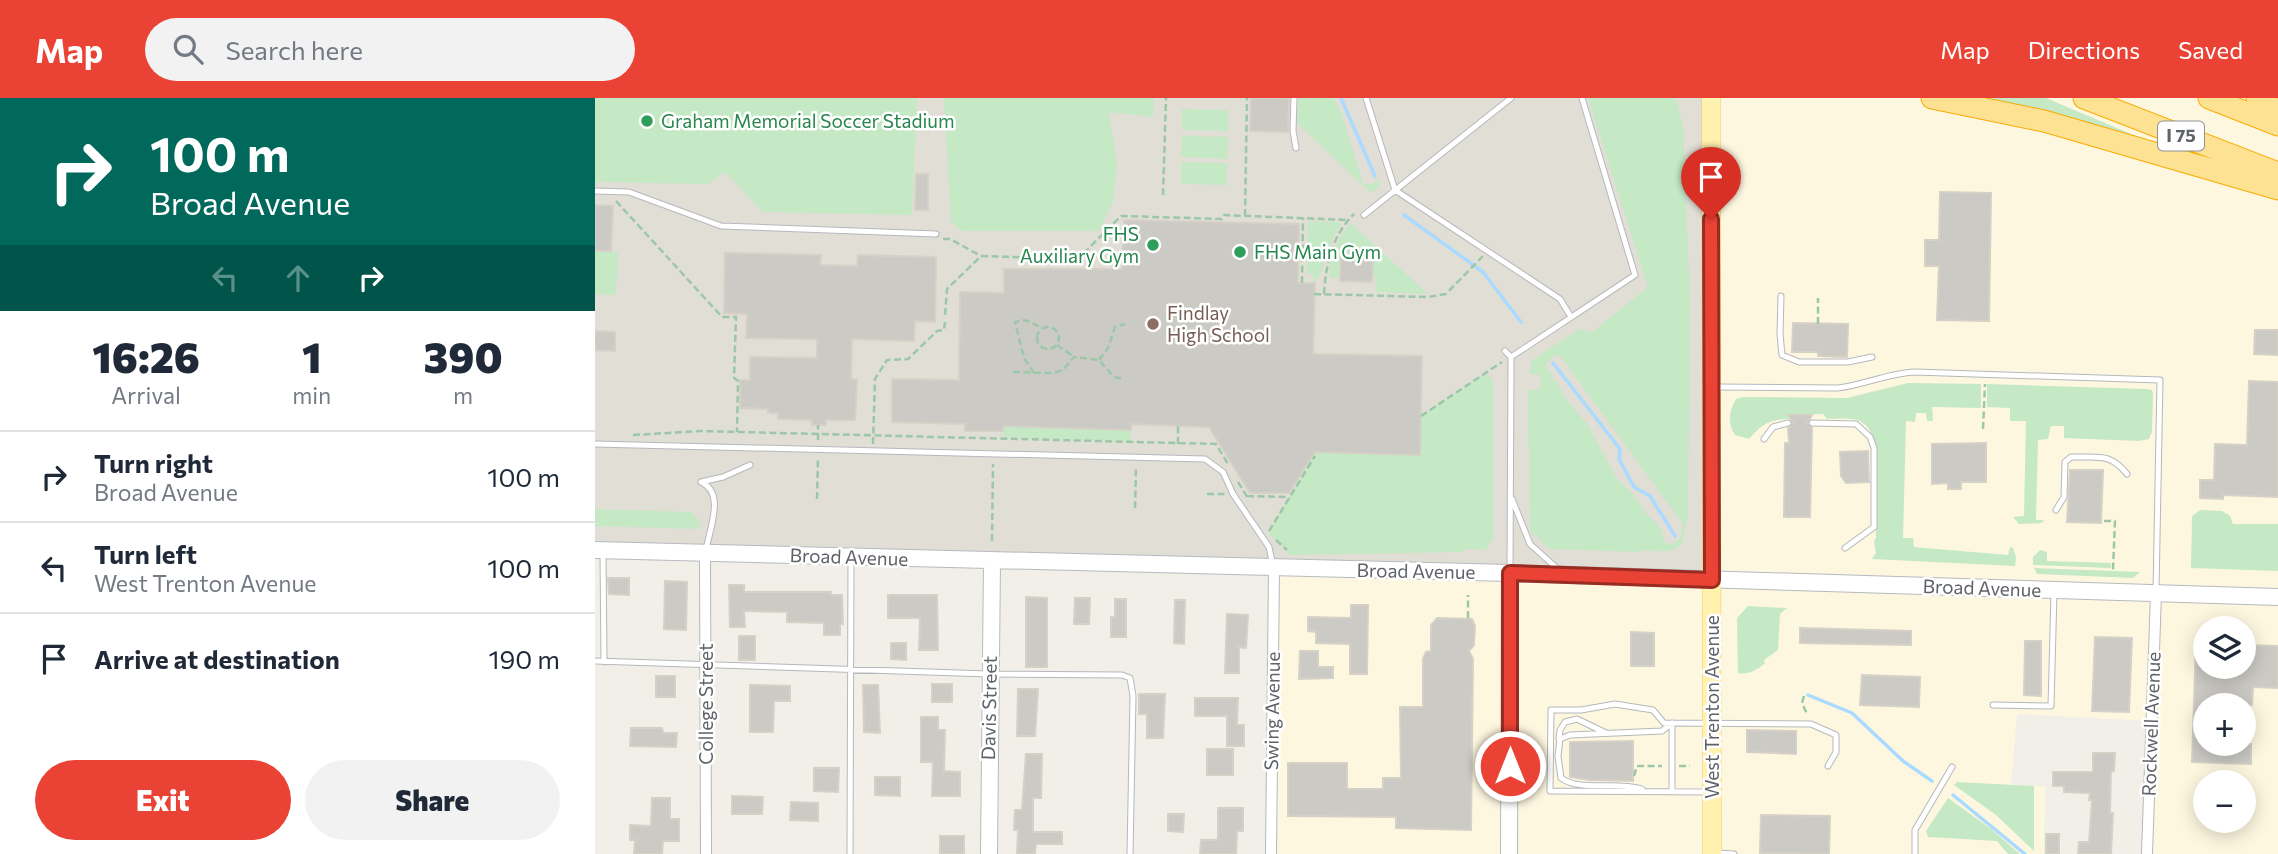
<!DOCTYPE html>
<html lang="en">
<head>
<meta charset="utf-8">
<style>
  :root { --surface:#fff; --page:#f2f2f3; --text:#1f2937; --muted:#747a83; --line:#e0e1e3; --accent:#ea4335 }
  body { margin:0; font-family:Commissioner,sans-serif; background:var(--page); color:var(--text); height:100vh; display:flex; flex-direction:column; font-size:26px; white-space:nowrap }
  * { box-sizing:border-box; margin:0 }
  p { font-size:23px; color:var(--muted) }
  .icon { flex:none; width:38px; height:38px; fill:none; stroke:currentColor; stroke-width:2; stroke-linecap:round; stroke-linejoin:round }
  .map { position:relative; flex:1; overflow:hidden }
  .side { display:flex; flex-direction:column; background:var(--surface); width:595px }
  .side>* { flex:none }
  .banner { background:#00695c; color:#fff; overflow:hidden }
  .buttons { position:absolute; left:1598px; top:518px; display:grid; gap:14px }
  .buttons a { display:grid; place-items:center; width:63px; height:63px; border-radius:50%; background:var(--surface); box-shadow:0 4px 18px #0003; font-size:35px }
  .pin { position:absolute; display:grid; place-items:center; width:60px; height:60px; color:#fff; margin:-72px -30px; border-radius:50% 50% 50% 0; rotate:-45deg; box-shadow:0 0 7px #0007 }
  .pin .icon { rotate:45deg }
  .me { position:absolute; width:77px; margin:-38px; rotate:0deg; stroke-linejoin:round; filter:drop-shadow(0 0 5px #0008) }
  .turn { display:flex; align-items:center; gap:24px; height:147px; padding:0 35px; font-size:32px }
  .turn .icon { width:91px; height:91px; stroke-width:2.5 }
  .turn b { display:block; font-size:49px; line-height:60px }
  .lanes { display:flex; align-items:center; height:66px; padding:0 35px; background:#0003; justify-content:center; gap:35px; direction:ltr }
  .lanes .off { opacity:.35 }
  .eta { display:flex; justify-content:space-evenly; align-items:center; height:119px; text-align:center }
  .eta b { font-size:42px; font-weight:800; line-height:49px }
  .button { display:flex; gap:14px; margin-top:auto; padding:14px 35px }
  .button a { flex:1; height:80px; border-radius:42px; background:var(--accent); color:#fff; font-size:28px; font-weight:800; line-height:80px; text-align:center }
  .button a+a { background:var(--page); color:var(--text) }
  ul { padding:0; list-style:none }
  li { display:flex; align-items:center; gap:21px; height:91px; padding:0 35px; border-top:2px solid var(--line) }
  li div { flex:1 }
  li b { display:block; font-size:26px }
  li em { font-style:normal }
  header { display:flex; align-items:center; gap:42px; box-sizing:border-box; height:98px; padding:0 35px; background:var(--accent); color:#fff }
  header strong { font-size:33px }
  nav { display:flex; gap:38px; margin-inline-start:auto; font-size:24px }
  .search { width:490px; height:63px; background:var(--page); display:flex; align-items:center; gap:18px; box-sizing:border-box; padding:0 24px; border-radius:38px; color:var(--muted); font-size:26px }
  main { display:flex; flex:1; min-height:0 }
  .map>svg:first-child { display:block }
  .commercial { fill:#fef7e0; fill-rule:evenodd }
  .education { fill:#e1ded6 }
  .green { fill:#c5e8c5; fill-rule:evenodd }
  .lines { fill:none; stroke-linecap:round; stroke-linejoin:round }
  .stream { stroke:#aadaff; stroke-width:3.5 }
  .building { fill:#cccac5; stroke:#d6d1c6; stroke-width:2 }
  .lane-casing { stroke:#b5b8bc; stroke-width:7 }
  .street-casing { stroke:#b5b8bc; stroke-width:12 }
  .secondary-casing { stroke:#b6babf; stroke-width:18 }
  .primary-casing { stroke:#f2c960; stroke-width:19 }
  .highway-casing { stroke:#f9ab00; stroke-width:23 }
  .path { stroke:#9cc7a9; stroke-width:2.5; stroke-dasharray:7 3.5; stroke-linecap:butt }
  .lane { stroke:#fff; stroke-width:5 }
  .street { stroke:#fff; stroke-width:10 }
  .secondary { stroke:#fff; stroke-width:16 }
  .primary { stroke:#fff2af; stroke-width:18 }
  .highway { stroke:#fde293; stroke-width:21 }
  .route-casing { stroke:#982c22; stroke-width:18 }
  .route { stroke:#ea4335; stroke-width:12 }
  .leisure-dot { fill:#2e9e5b; stroke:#fff; stroke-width:2.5 }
  .education-dot { fill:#8d6e63; stroke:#fff; stroke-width:2.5 }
  .labels { text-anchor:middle; stroke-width:5; stroke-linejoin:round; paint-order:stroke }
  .shield { fill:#fff; stroke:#8f9295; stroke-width:2 }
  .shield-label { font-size:18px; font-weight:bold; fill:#5f6368 }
  .leisure-label { font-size:19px; fill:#27864d; stroke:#fff; text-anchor:start }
  .education-label { font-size:19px; fill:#785e54; stroke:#fff; text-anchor:start }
  .street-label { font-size:19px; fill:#5f6368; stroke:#fff }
</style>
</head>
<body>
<header>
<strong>Map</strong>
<div class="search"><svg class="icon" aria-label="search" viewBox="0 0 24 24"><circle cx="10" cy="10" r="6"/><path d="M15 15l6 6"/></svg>Search here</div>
<nav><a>Map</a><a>Directions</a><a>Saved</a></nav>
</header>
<main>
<section class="side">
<div class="banner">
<div class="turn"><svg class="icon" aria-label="right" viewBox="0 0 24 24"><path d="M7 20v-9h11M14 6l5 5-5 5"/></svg><div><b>100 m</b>Broad Avenue</div></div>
<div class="lanes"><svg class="icon off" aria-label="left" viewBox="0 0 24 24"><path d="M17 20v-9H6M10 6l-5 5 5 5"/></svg><svg class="icon off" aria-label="ahead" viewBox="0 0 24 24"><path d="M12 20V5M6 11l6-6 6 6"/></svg><svg class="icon" aria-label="right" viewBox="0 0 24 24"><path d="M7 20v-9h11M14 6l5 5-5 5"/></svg></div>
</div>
<div class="eta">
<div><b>16:26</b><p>Arrival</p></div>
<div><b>1</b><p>min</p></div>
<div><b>390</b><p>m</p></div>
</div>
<ul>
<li><svg class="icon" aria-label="right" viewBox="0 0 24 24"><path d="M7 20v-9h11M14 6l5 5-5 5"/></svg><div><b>Turn right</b><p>Broad Avenue</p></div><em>100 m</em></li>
<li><svg class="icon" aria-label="left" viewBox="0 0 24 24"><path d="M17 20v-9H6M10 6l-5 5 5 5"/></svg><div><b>Turn left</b><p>West Trenton Avenue</p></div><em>100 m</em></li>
<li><svg class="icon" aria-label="arrive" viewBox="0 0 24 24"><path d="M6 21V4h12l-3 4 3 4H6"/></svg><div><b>Arrive at destination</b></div><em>190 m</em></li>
</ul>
<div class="button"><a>Exit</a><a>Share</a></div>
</section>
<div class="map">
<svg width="1683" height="756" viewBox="0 0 1683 756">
  <rect width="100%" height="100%" fill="#f1efe8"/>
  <path class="commercial" d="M0 0H1683V756H1552L1555 623 1422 616 1416 686 1450 689 1449 756H676L678 471ZM1610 530H1648V569H1610ZM1610 607H1648V646H1610ZM1610 684H1648V723H1610Z"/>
  <path class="education" d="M0 0H1116L1117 482 0 452Z"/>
  <path class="green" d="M0 0H322L317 117 168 114 130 74 113 86 0 84Z
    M349 0H559L558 19 514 14 522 66 518 103 504 133H367L356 124Z
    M703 0H738L746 14 768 85 775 87 785 80 783 89 776 95 702 25Z
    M993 0H1081L1088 27 1095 202 1093 416 1087 446C1069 460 1060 448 1042 454L956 451 948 446 941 436 937 438 935 428 933 292H945L946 277 934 276 937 262 984 231 997 234 1053 189ZM961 257 966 259 1088 426 1085 440 1077 446 1070 445 1066 430 1052 417 1039 397 1022 381 993 327 972 302 950 266Z
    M1391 0H1451L1548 41 1455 15Z
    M587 11 633 12V33L587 32Z
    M587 38 633 39 632 61 586 59Z
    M586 64 632 65V87L586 86Z
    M713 123 745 124 746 126 736 145 724 180H721L720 185H718V176H712Z
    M755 125 833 196 781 194 780 177H777L763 155H745L744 180H735C731 161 744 140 755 125Z
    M0 153 23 154 21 197 0 196Z
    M890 276 896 279 898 284V441L890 452 869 451V454L693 457 692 452 673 435 720 354 825 357 826 318Z
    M1313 285 1386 286V310L1337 309 1338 323H1332L1331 315H1321L1320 324 1311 323 1308 440H1318L1319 449 1413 457 1415 449 1418 450 1421 459 1420 468 1277 461 1281 455 1279 443 1281 440 1280 347C1274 318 1258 320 1232 321L1228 316 1194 317 1193 321C1173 322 1167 326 1154 341L1140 337C1132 325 1134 313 1141 301L1148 299 1252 300Z
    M1392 286 1552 291 1557 292 1558 296 1557 334 1554 341 1544 343 1469 340V328H1456L1453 341 1443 342 1441 422H1449L1447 425 1424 426 1418 419 1429 418 1431 323H1415V310L1392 309Z
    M408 328 536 333V343L408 339Z
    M0 411 96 414 107 426 103 427V431L0 428Z
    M1605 412 1627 413 1635 418 1638 426H1683V473L1596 470 1597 418Z
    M1445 452 1452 454V463L1516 465V470L1438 467V459Z
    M1439 470 1545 474 1538 480 1442 476Z
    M1153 508 1192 510 1185 516 1183 552 1169 562 1170 565C1162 572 1154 577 1143 575L1142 520Z
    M1362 684 1439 688V753L1401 717 1359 687Z
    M1353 700 1396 731 1425 756H1413L1402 743 1333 739 1331 733Z"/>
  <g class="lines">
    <path class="stream" d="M746 0 780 78
      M809 117 888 174 926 224
      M958 265 1025 351 1024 361 1039 389 1055 398 1080 438
      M1213 597 1257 615 1308 663 1337 683
      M1358 697 1430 756"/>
  </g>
  <path class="building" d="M656 0H694L693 34 655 33Z
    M321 76H333V112H320Z
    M1345 94 1396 95 1394 223 1342 222 1344 168H1330V142H1344Z
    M0 107 18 108 16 153H0Z
    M529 122 704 126 703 185H720L718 256 827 258 825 357 720 354 694 395H655L614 329 536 326V332L408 328V333H370V326L297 324V281L364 282 365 194 409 195V171H527Z
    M130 155 226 157 225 167 262 168 263 157 341 159 340 224 320 223 319 243 257 241 256 281 262 282 260 322H231V327H217V322L183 321V315H173V311L145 310V282H155V259L222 260V241L151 240 152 216 129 215Z
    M746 158 778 159 777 184 745 183Z
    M1198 225 1253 226 1252 259 1223 258V254H1197Z
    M1660 232H1683V257L1659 256Z
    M0 233 20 234V253L0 252Z
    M1654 283 1683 284V399L1628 397V401L1605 400V382H1619L1620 346 1652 347Z
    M1193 317H1217L1212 326 1217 330 1215 419H1189L1190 345H1194L1193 330 1198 326Z
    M1391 345V384H1366V391H1353V385L1337 386V346Z
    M1273 353 1274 384 1251 385 1246 378 1245 354Z
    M1475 372H1508L1506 425 1472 424Z
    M13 480H34V497L14 496Z
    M70 483 92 484 91 532 69 531Z
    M134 487H149V494H236V497H247L248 526H245V537H229V525L192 524V514L149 513 150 529H135Z
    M293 497H342L343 552H324L325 520H293Z
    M431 499 452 500V569H431Z
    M480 500H495L494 526H479Z
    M520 501H531V539H516V519H520Z
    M580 502H590L589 546 579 545Z
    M756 507H773L772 576H755V546L721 545V534L713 533V519L756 520Z
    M632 516 653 517 651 550 644 549V575H630Z
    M842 520 877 521 880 528 879 547 874 553 878 561 876 732 801 730V719L693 718V665H752V691H788V680H806L805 609H828V561L831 554 836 553V527Z
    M1205 530 1316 533V547L1205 545Z
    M1036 534 1059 535V568H1036Z
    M144 538H160V562H144Z
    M1500 539 1537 540 1534 614 1497 613Z
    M1430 543H1446V598L1429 597Z
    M296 545H311V562L296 561Z
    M1601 545H1610V569H1648V547L1683 548V590L1658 589 1657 607H1610V646H1656V666L1597 664Z
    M705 553H723V569H738V580L704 581Z
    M1267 577 1325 579 1324 609 1265 607Z
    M61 578H80V599H61Z
    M337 586H357V604H337Z
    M155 587 195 588V603H179L178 634H155Z
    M268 587H283L285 635 269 634Z
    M423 591H443L440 638H422Z
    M544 596H570L568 640H552V616H544Z
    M600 600H643L642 627H649V648H632V618H600Z
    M326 619H343V632H350L349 673 365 674V698H337L338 664H326Z
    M36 630H67L68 635H82L81 649 35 648Z
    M1152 632 1201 633V656L1152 654Z
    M1038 643V683L994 682 975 679V644Z
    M612 651H638V677H612Z
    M1498 655H1520L1519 673H1516L1515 715H1518L1516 756H1483L1484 744H1494L1497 702H1494L1495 695 1469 694V688H1458V674H1498Z
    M431 656H447L446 700H438V734H467V746H441L440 756H422L423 732H419L420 712H427Z
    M219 670H244L243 694 219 693Z
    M280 679H305V698L280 697Z
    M137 698 168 699 167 716H137Z
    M57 700H75V721H84V743H68L67 756H39L40 742H35V727L56 728Z
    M196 704 223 705V723L195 722Z
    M623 710H648V733H642L641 756H605L606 742H623Z
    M573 716H589L588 734 573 733Z
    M1166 717 1235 718 1234 756 1165 755Z
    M1451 736H1464V756H1451Z
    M345 738H369V756H345Z"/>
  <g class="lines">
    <defs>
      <path id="lane" d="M699 0 698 33 701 50
        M771 0 800 92 965 201 976 219
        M0 93 34 94 126 128 341 136
        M769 117 916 0
        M1186 198 1185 236 1187 257 1204 264H1253L1277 259
        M910 253 916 259 915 472
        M916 259 1040 177 987 0
        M1120 289 1243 290C1270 287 1293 275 1320 274L1565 282 1561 493
        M1217 325 1261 326 1275 339 1279 350V429L1250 450
        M1169 341 1178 329 1193 325
        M0 346 610 361 628 374 638 396 674 449 678 468
        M106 384C131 395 114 431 111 453
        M106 384 128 379 155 367
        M917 401 935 446 965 473
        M1461 412 1469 399 1470 364 1476 359C1502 360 1515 354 1532 376
        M8 456 9 564
        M0 563 394 576 527 577 535 580 538 598 535 756
        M1398 607 1456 608 1459 494
        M1077 625V694
        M964 641 965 632 970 624 982 621 1011 635
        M1047 691C1022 683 985 694 966 680L963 658 965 641 975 637 1067 633 1077 625
        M1113 694 955 693 956 612H986L1020 606 1058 612 1069 625 1216 626 1241 637V654L1233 668
        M1121 755 1139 756
        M255 756 256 459
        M1320 756V732L1357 669"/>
      <path id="street" d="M110 456 111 756
        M676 756 679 471
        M1552 756 1561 495"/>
      <path id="secondary" d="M0 452 915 475 1683 499
        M394 756 397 463
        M914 756 915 475"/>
      <path id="primary" d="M1116 0 1117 756"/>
      <path id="highway" d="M1337 0 1449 23 1683 91
        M1489 0 1683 75
        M1614 0 1683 27
        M1662 0 1683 13"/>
    </defs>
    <use href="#lane" class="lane-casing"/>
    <use href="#street" class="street-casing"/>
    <use href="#secondary" class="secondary-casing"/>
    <use href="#primary" class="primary-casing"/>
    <use href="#highway" class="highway-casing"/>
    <path class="path" d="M568 97 571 0
      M21 103 127 219H141L139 280 143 283 142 334
      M650 118 652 0
      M348 141H355L386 158
      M707 185 708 120
      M719 196 833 199 851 196 888 158
      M729 196C731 165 737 138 759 116
      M350 217 352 191 386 158 483 161 526 118 627 121 629 117 753 122
      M1223 226V200
      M442 240a11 11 0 1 1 22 0a11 11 0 1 1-22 0Z
      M462 247 479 259
      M504 262 513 250 520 229 530 226
      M418 274 458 275 468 272 479 259 504 262 519 279 529 281
      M439 275 429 260 420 224 430 222 447 230
      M826 318 907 264
      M1388 331 1390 286
      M38 337 106 333 621 346 633 366
      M223 342V327
      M278 346 280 281 292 262 313 261 342 233 349 232 350 224
      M583 346V328
      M643 384 654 402
      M612 396H630
      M652 398 694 399
      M222 401 223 359
      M540 410 541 368
      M1509 423H1520L1518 472
      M674 433 720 358
      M681 442 692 452
      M397 443 398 366
      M873 520V497
      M1209 598 1207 605 1212 616
      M1084 668H1095
      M1039 678 1042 668H1067"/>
    <use href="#lane" class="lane"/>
    <use href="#street" class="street"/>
    <use href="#secondary" class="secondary"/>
    <use href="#primary" class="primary"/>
    <use href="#highway" class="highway"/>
  </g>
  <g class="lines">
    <defs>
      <path id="route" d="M915 668V475L1117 482 1116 121"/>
    </defs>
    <use href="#route" class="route-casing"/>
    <use href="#route" class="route"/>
  </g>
  <g class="leisure-dot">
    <circle cx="52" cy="23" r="7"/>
    <circle cx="558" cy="147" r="7"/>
    <circle cx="645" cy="154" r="7"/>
  </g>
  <circle class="education-dot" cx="558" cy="226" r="7"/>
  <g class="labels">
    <rect class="shield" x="1563" y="23.5" width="46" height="29" rx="5"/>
    <g class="shield-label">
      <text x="1586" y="44">I 75</text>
    </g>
    <g class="leisure-label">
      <text x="66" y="30">Graham Memorial Soccer Stadium</text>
      <text x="544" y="143" text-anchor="end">FHS<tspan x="544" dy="22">Auxiliary Gym</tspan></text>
      <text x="659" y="161">FHS Main Gym</text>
    </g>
    <g class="education-label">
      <text x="572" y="222">Findlay<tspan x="572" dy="22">High School</tspan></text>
    </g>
    <g class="street-label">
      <text transform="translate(254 459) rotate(2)" y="7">Broad Avenue</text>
      <text transform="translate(821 473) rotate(1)" y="7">Broad Avenue</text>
      <text transform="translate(1387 490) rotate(2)" y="7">Broad Avenue</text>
      <text transform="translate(111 606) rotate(-90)" y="7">College Street</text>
      <text transform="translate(1117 609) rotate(-90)" y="7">West Trenton Avenue</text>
      <text transform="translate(394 610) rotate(-89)" y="7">Davis Street</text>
      <text transform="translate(677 613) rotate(-89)" y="7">Swing Avenue</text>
      <text transform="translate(1556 626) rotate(-88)" y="7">Rockwell Avenue</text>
    </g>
  </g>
</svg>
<div class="buttons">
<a><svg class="icon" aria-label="layers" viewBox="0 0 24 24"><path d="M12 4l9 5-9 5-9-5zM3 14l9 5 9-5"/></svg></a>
<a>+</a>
<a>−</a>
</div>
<div class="pin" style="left:1116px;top:121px;background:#d93025"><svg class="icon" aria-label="arrive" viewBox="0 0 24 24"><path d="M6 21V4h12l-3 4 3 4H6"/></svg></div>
<svg class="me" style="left:915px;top:668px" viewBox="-20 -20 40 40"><circle r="17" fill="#ea4335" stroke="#fff" stroke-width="3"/><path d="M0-11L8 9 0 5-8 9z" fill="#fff"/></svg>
</div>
</main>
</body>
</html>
